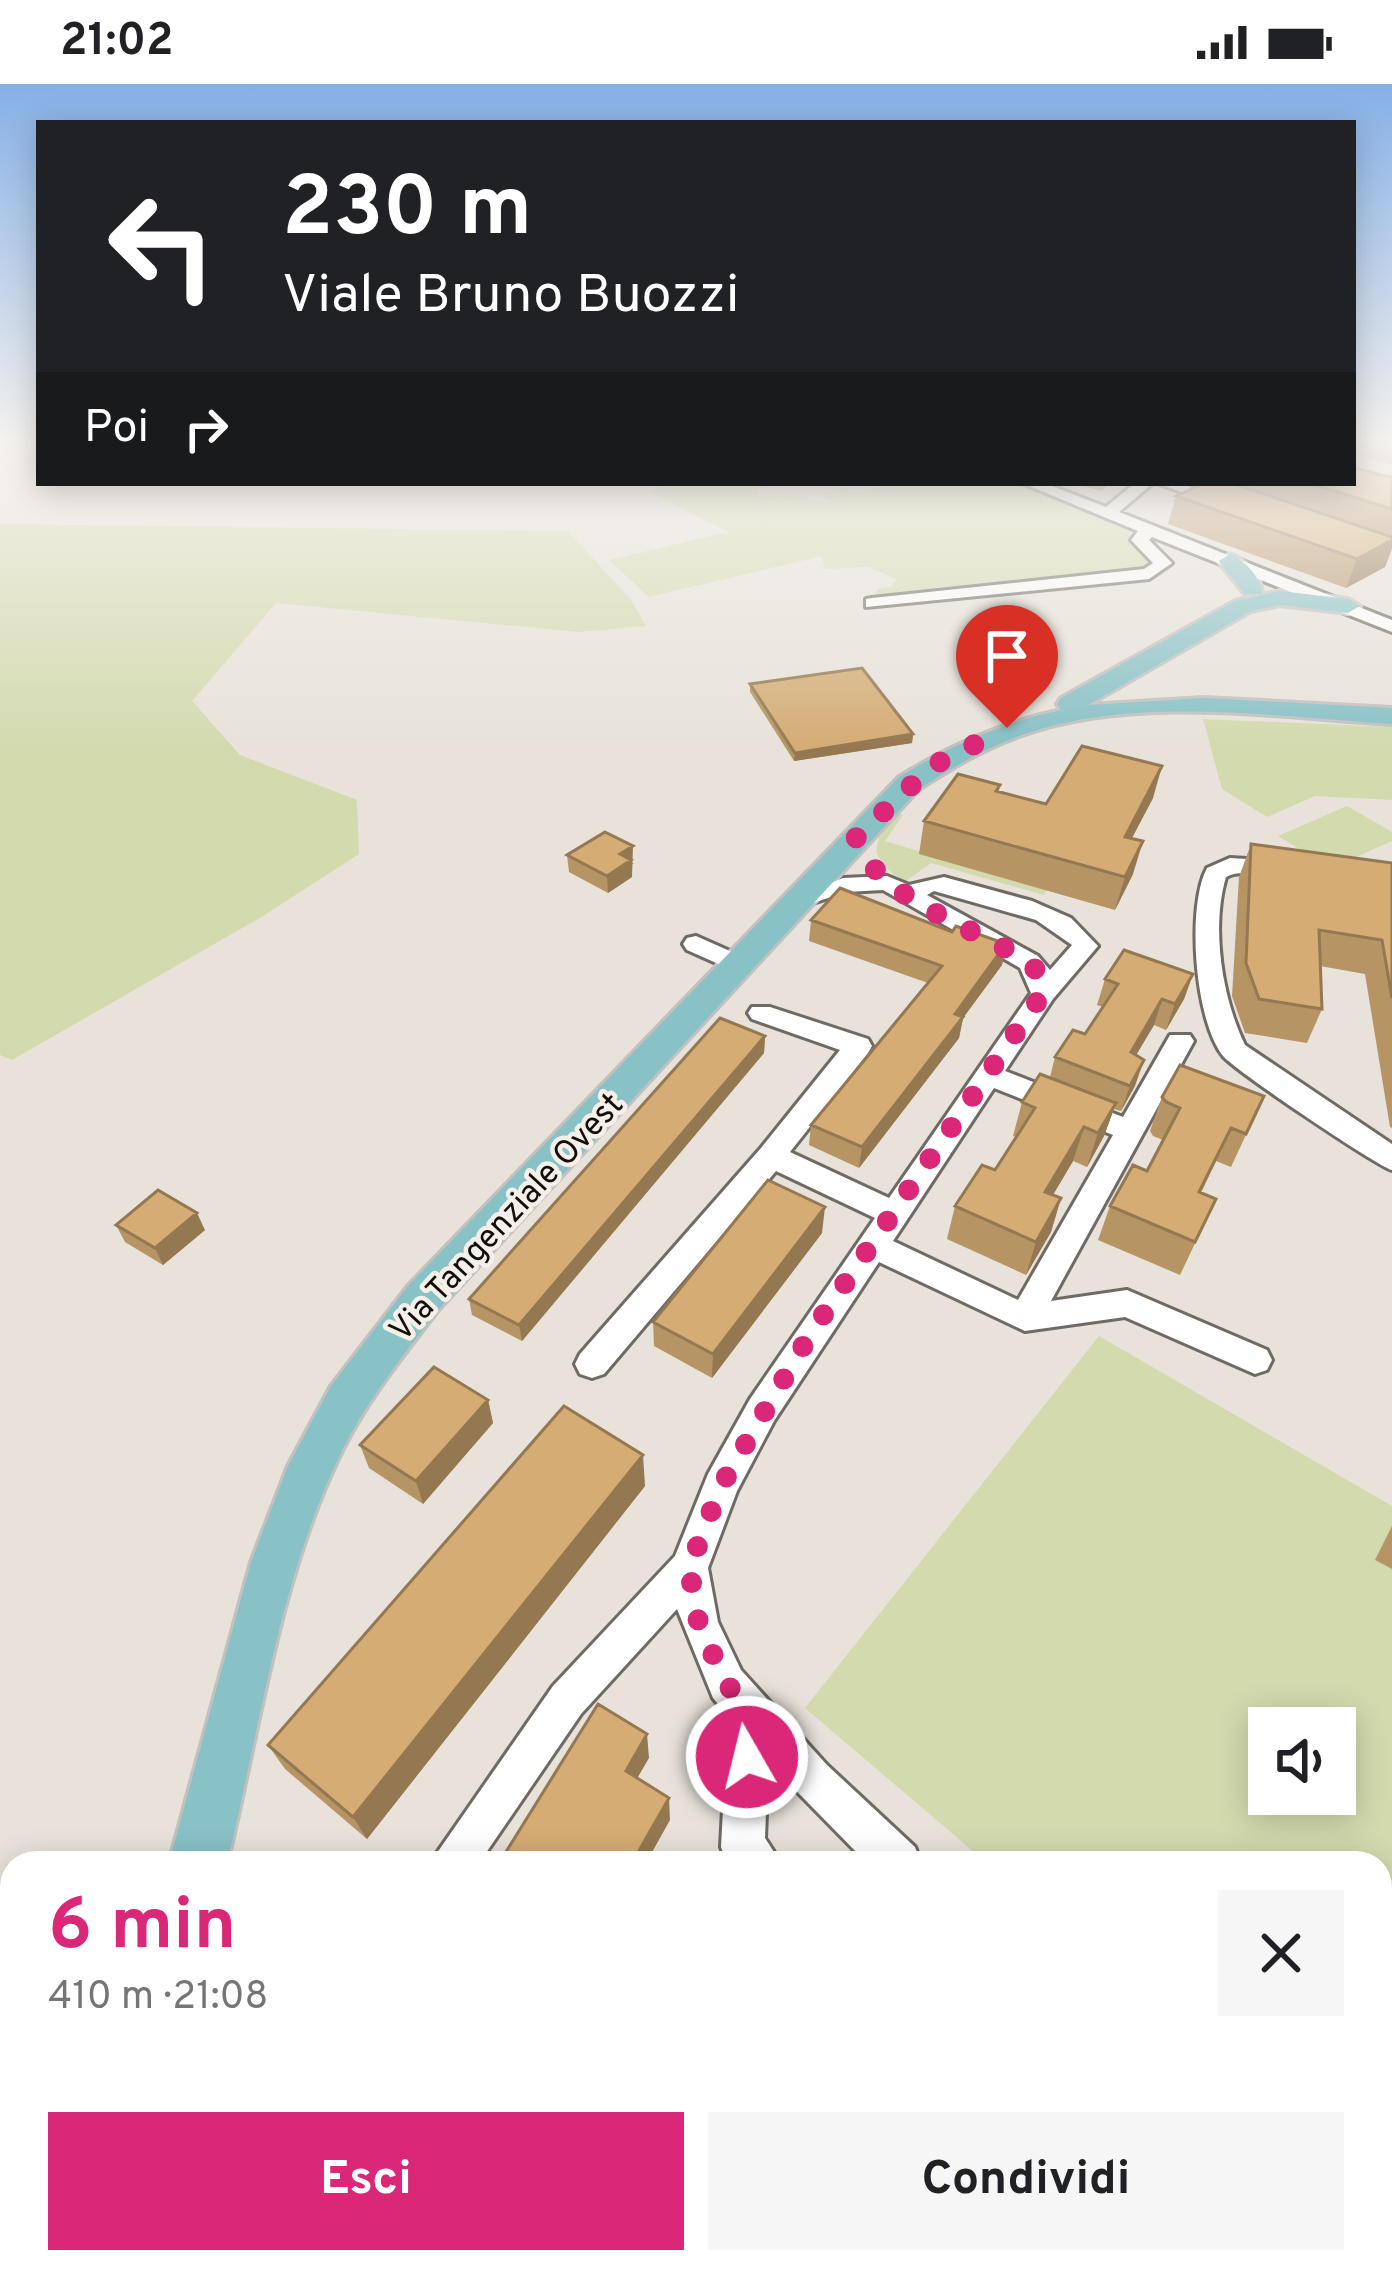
<!DOCTYPE html>
<html lang="it">
<head>
<meta charset="utf-8">
<style>
  :root { --surface:#fff; --page:#f6f6f6; --text:#202124; --muted:#757577; --accent:#db2777 }
  body { margin:0; font-family:Overpass,sans-serif; background:var(--page); color:var(--text); height:100vh; display:flex; flex-direction:column; font-size:45px; white-space:nowrap }
  * { box-sizing:border-box; margin:0 }
  p { font-size:39px; color:var(--muted) }
  .icon { flex:none; width:66px; height:66px; fill:none; stroke:currentColor; stroke-width:2; stroke-linecap:round; stroke-linejoin:round }
  .map { position:relative; flex:1; overflow:hidden }
  .drawer { position:absolute; left:0px; top:1767px; width:1392px; height:423px; display:flex; flex-direction:column; background:var(--surface); border-radius:36px 36px 0 0; box-shadow:0 6px 30px #0003 }
  .drawer>* { flex:none }
  .banner { position:absolute; left:36px; top:36px; width:1320px; height:366px; border-radius:0px; box-shadow:0 6px 30px #0003; background:#202124; color:#fff; overflow:hidden }
  .tools { position:absolute; left:1248px; top:1623px; display:grid; gap:24px }
  .tools a { display:grid; place-items:center; width:108px; height:108px; border-radius:0px; background:var(--surface); box-shadow:0 6px 30px #0003; font-size:60px }
  .pin { position:absolute; display:grid; place-items:center; width:102px; height:102px; color:#fff; margin:-123px -51px; border-radius:50% 50% 50% 0; rotate:-45deg; box-shadow:0 0 12px #0007 }
  .pin .icon { rotate:45deg }
  .me { position:absolute; width:132px; margin:-66px; rotate:352deg; stroke-linejoin:round; filter:drop-shadow(0 0 9px #0008) }
  .turn { display:flex; align-items:center; gap:42px; height:252px; padding:0 48px; font-size:54px }
  .turn .icon { width:156px; height:156px; stroke-width:2.5 }
  .turn b { display:block; font-size:84px; line-height:102px }
  .then { display:flex; align-items:center; height:114px; padding:0 48px; background:#0003; gap:24px; font-size:45px }
  .round { display:grid; place-items:center; flex:none; width:126px; height:126px; border-radius:0px; background:var(--page) }
  .head { display:flex; align-items:center; justify-content:space-between; height:204px; padding:0 48px }
  h1 { font-size:72px; font-weight:700; line-height:90px; color:var(--accent) }
  .action { display:flex; gap:24px; margin-top:auto; padding:24px 48px }
  .action a { flex:1; height:138px; border-radius:0px; background:var(--accent); color:#fff; font-size:48px; font-weight:700; line-height:138px; text-align:center }
  .action a+a { background:var(--page); color:var(--text) }
  .status { display:flex; justify-content:space-between; align-items:center; height:84px; padding:0 60px; background:var(--surface); direction:ltr }
  .status svg { height:33px; fill:currentColor }
  .map>svg:first-child { display:block }
  .green { fill:#d3daae; fill-rule:evenodd }
  .lines { fill:none; stroke-linecap:round; stroke-linejoin:round }
  .minor-casing { stroke:#6f6a63; stroke-width:6 }
  .major-casing { stroke:#c1c1c0; stroke-width:6 }
  .minor { fill:#fff; fill-rule:evenodd }
  .major { fill:#88c1c6; fill-rule:evenodd }
  .wall { fill:#b69464 }
  .shaded-wall { fill:#947851 }
  .building { fill:#d4ac74; stroke:#947851; stroke-width:3 }
  .route { stroke:#db2777; stroke-width:21; stroke-dasharray:0 37.8 }
  .labels { text-anchor:middle; stroke-width:9; stroke-linejoin:round; paint-order:stroke }
  .street-label { font-size:33px; fill:#110f0c; stroke:#f5efe7 }
</style>
</head>
<body>
<div class="status"><b>21:02</b><svg viewBox="0 0 49 12"><path d="M0 12V9h3v3zM5 12V6h3v6zM10 12V3h3v9zM15 12V0h3v12zM26 1h20v11H26zM47 4h2v5h-2z"/></svg></div>
<div class="map">
<svg width="1392" height="2188" viewBox="0 0 1392 2188">
  <rect width="100%" height="100%" fill="#e8e2da"/>
  <path class="green" d="M666 399H778L756 406 761 413 780 411 828 418 823 410 842 404 855 409 898 399H1015L1130 444 1131 456 1156 476 1149 485 872 515 878 505 891 503 897 495 868 483 825 485 822 472 649 513 609 476 728 448 649 408Z
    M0 440 568 447 631 516 646 542 579 548 276 519 192 617 240 671 357 716 359 770 263 832 12 976 0 971Z
    M1203 635 1392 643V716L1315 712 1267 733 1222 705Z
    M1347 722 1392 748V757L1331 784 1278 752Z
    M896 728 903 731 885 757 1046 806 1044 811 931 779 906 797C891 790 882 782 876 767L881 745Z
    M1099 1252 1392 1422V1822H1380V1779H987L805 1624ZM1269 1644H1335V1710H1269Z"/>
  <g class="lines">
    <defs>
      <path id="minor" d="M1022 399H1044L1106 423 1135 399H1153L1119 428 1392 536V548L1152 453 1149 456 1172 479 1149 495 866 523V515L872 514 1144 485 1153 479 1131 456 1138 447Z
        M1157 399H1180L1230 418 1216 421Z
        M1230 774 1280 777 1292 784C1274 799 1247 782 1226 793 1211 844 1222 914 1245 961L1392 1060V1086C1374 1080 1236 987 1223 972 1195 937 1186 823 1207 784Z
        M887 792 909 801 944 793 1032 817 1071 834 1098 862 1053 915 1005 987 1123 1033 1170 951H1190L1194 957 1051 1217 1127 1206 1267 1266 1272 1276 1267 1286 1255 1290 1125 1233 1025 1247 879 1178 774 1337 737 1407 708 1484 718 1538 741 1586 827 1681 915 1763 921 1779H867L768 1678 765 1754 781 1779H727L721 1763 728 1632 713 1614 677 1525 581 1630 479 1779H430L553 1602 675 1472 708 1390 750 1315 875 1134 776 1087 604 1290 592 1294 580 1290 575 1280 580 1270 761 1064 840 966 752 935 748 929 752 923H770L868 955 872 962 868 969 790 1068 889 1114 1031 909 1020 884 883 806 846 808 801 823 789 816 843 794ZM934 807 1036 836 1072 861 1050 886 1038 872 927 811ZM994 1004 1113 1051 1018 1216 893 1157Z
        M696 852 750 876 754 882 741 890 687 866 683 860 687 854Z
        M1250 2178H1306L1310 2188H1254Z"/>
      <path id="major" d="M1230 470C1243 474 1265 498 1261 510H1245L1222 482 1219 477Z
        M1280 507 1348 515 1360 522 1348 529 1280 521 1251 527 1088 621 1204 614 1392 624V640C1274 633 1139 611 1025 650 986 663 953 683 919 705L438 1226C403 1272 365 1318 340 1371 279 1496 260 1644 227 1779H169L251 1478 288 1382 331 1302 408 1202 899 693C952 661 1001 639 1061 626L1057 620 1061 614 1235 517Z
        M12 2152V2178H65L61 2188H0V2165Z"/>
    </defs>
    <use href="#minor" class="minor-casing"/>
    <use href="#major" class="major-casing"/>
    <use href="#minor" class="minor"/>
    <use href="#major" class="major"/>
  </g>
  <path class="wall" d="M1353 357H1392V381L1353 369Z
    M1381 391 1392 393V465L1385 483 1346 504 1168 440 1176 412 1205 399H1353Z
    M1071 399H1111L1101 407Z
    M750 600 913 650 912 659 794 677 750 608Z
    M1000 701 999 707 1046 720 1153 714 1132 754 1133 790 1115 826 919 770 924 737Z
    M1251 760 1392 779V1044L1390 1043 1365 890 1320 882 1322 925 1307 959 1245 949 1232 912 1239 793Z
    M567 771 634 779 631 781 632 793 608 809 569 788Z
    M811 836 952 848 1006 860 1002 881 963 934 959 954 859 1084 809 1061 811 1041 928 899 809 857Z
    M1193 890 1184 915 1166 946 1154 941 1136 971 1135 1002 1121 1027 1114 1025 1104 1052 1087 1083 1073 1077 1053 1111 1061 1114 1051 1148 1026 1191 947 1155 955 1122 995 1086 1016 1053 1013 1052 1022 1018 1050 993 1055 973 1085 950 1103 923 1097 921 1105 895Z
    M765 952 764 969 522 1257 472 1231 469 1215Z
    M1264 1012 1231 1083 1216 1077 1201 1109 1216 1115 1180 1191 1098 1156 1110 1122 1147 1087 1163 1056 1153 1052 1150 1047 1162 1013Z
    M116 1141 205 1146 163 1181 125 1158Z
    M822 1149 712 1294 654 1262 653 1238Z
    M488 1316 493 1339 423 1420 369 1384 360 1361Z
    M645 1402 367 1755 285 1685 268 1661Z
    M1392 1442V1485L1375 1476Z
    M1380 1821 1392 1827V2145L1380 2138Z
    M880 2178H1076V2188H879Z"/>
  <path class="shaded-wall" d="M1392 456V464L1385 483 1346 504 1357 475Z
    M913 650 912 659 794 677 795 669Z
    M1162 682 1153 714 1115 786 1125 753Z
    M1143 757 1133 790 1115 826 1125 793Z
    M633 762 632 793 608 809 607 792 620 770Z
    M1006 860 1002 881 963 934 959 954 859 1084 862 1063Z
    M1193 890 1184 915 1166 946 1175 920Z
    M1162 915 1154 941 1123 993 1131 968Z
    M765 952 764 969 522 1257 519 1241Z
    M1144 976 1135 1002 1121 1027 1130 1002Z
    M1116 1019 1104 1052 1087 1083 1098 1049Z
    M1084 1043 1073 1077 1035 1141 1045 1108Z
    M1061 1114 1051 1148 1026 1191 1036 1158Z
    M825 1123 822 1149 712 1294 713 1270Z
    M197 1129 205 1146 163 1181 155 1164Z
    M488 1316 493 1339 423 1420 416 1397Z
    M643 1371 645 1402 367 1755 353 1733Z
    M647 1650 649 1674 628 1710 626 1687Z
    M669 1714 670 1736 646 1779H632Z"/>
  <path class="building" d="M1353 383 1381 391 1392 393V425L1309 399H1353Z
    M1205 399H1231L1392 453V456L1357 475 1176 412Z
    M862 584 913 650 795 669 750 600Z
    M1082 662 1162 682 1125 753 1143 757 1125 793 924 737 958 690 1000 701 996 707 1046 720Z
    M605 748 633 762 620 770 631 776 607 792 567 771Z
    M1251 760 1392 779V914L1382 856 1319 846 1322 925 1259 915 1246 879Z
    M840 804 952 848 956 842 1006 860 955 930 963 933 862 1063 811 1041 942 882 811 836Z
    M1124 866 1193 890 1175 920 1162 915 1131 968 1144 976 1130 1002 1055 973 1073 946 1085 950 1118 900 1105 895Z
    M720 934 765 952 519 1241 469 1215Z
    M1180 981 1264 1012 1246 1050 1231 1044 1199 1108 1216 1115 1195 1158 1110 1122 1133 1081 1147 1087 1180 1024 1166 1018 1162 1013Z
    M1040 990 1116 1019 1098 1049 1084 1043 1045 1108 1061 1114 1036 1158 955 1122 982 1081 995 1086 1035 1024 1022 1018Z
    M768 1096 825 1123 713 1270 653 1238Z
    M158 1106 197 1129 155 1164 116 1141Z
    M434 1283 488 1316 416 1397 360 1361Z
    M564 1322 643 1371 353 1733 268 1661Z
    M598 1620 647 1650 626 1687 669 1714 632 1779H585L576 1773 572 1779H499Z
    M1380 1821 1392 1827V2118L1380 2111Z
    M887 2178H1076V2188H886Z"/>
  <linearGradient id="sky" x2="0" y2="1"><stop stop-color="#85b0e6"/><stop offset="0.54" stop-color="#f5f2ee"/><stop offset="1" stop-color="#f5f2ee" stop-opacity="0"/></linearGradient>
  <rect width="1392" height="663" fill="url(#sky)"/>
  <g class="lines">
    <path class="route" d="M747 1673 749 1628 727 1600 699 1541 689 1484 721 1402 809 1252 1043 909 1040 891 1029 878C978 845 875 814 856 754L932 682 1007 644"/>
  </g>
  <g class="labels">
    <g class="street-label">
      <text transform="translate(505 1132) rotate(-47)" y="12">Via Tangenziale Ovest</text>
    </g>
  </g>
</svg>
<div class="tools">
<a><svg class="icon" aria-label="sound" viewBox="0 0 24 24"><path d="M4 9h4l5-4v14l-5-4H4zM17 9q2 3 0 6"/></svg></a>
</div>
<div class="pin" style="left:1007px;top:644px;background:#d93025"><svg class="icon" aria-label="arrive" viewBox="0 0 24 24"><path d="M6 21V4h12l-3 4 3 4H6"/></svg></div>
<svg class="me" style="left:747px;top:1673px" viewBox="-20 -20 40 40"><circle r="17" fill="#db2777" stroke="#fff" stroke-width="3"/><path d="M0-11L8 9 0 5-8 9z" fill="#fff"/></svg>
<div class="banner">
<div class="turn"><svg class="icon" aria-label="left" viewBox="0 0 24 24"><path d="M17 20v-9H6M10 6l-5 5 5 5"/></svg><div><b>230 m</b>Viale Bruno Buozzi</div></div>
<div class="then">Poi<svg class="icon" aria-label="right" viewBox="0 0 24 24"><path d="M7 20v-9h11M14 6l5 5-5 5"/></svg></div>
</div>
<section class="drawer">
<div class="head"><div><h1>6 min</h1><p>410 m · 21:08</p></div><a class="round"><svg class="icon" aria-label="close" viewBox="0 0 24 24"><path d="M6 6l12 12M18 6L6 18"/></svg></a></div>
<div class="action"><a>Esci</a><a>Condividi</a></div>
</section>
</div>
</body>
</html>
